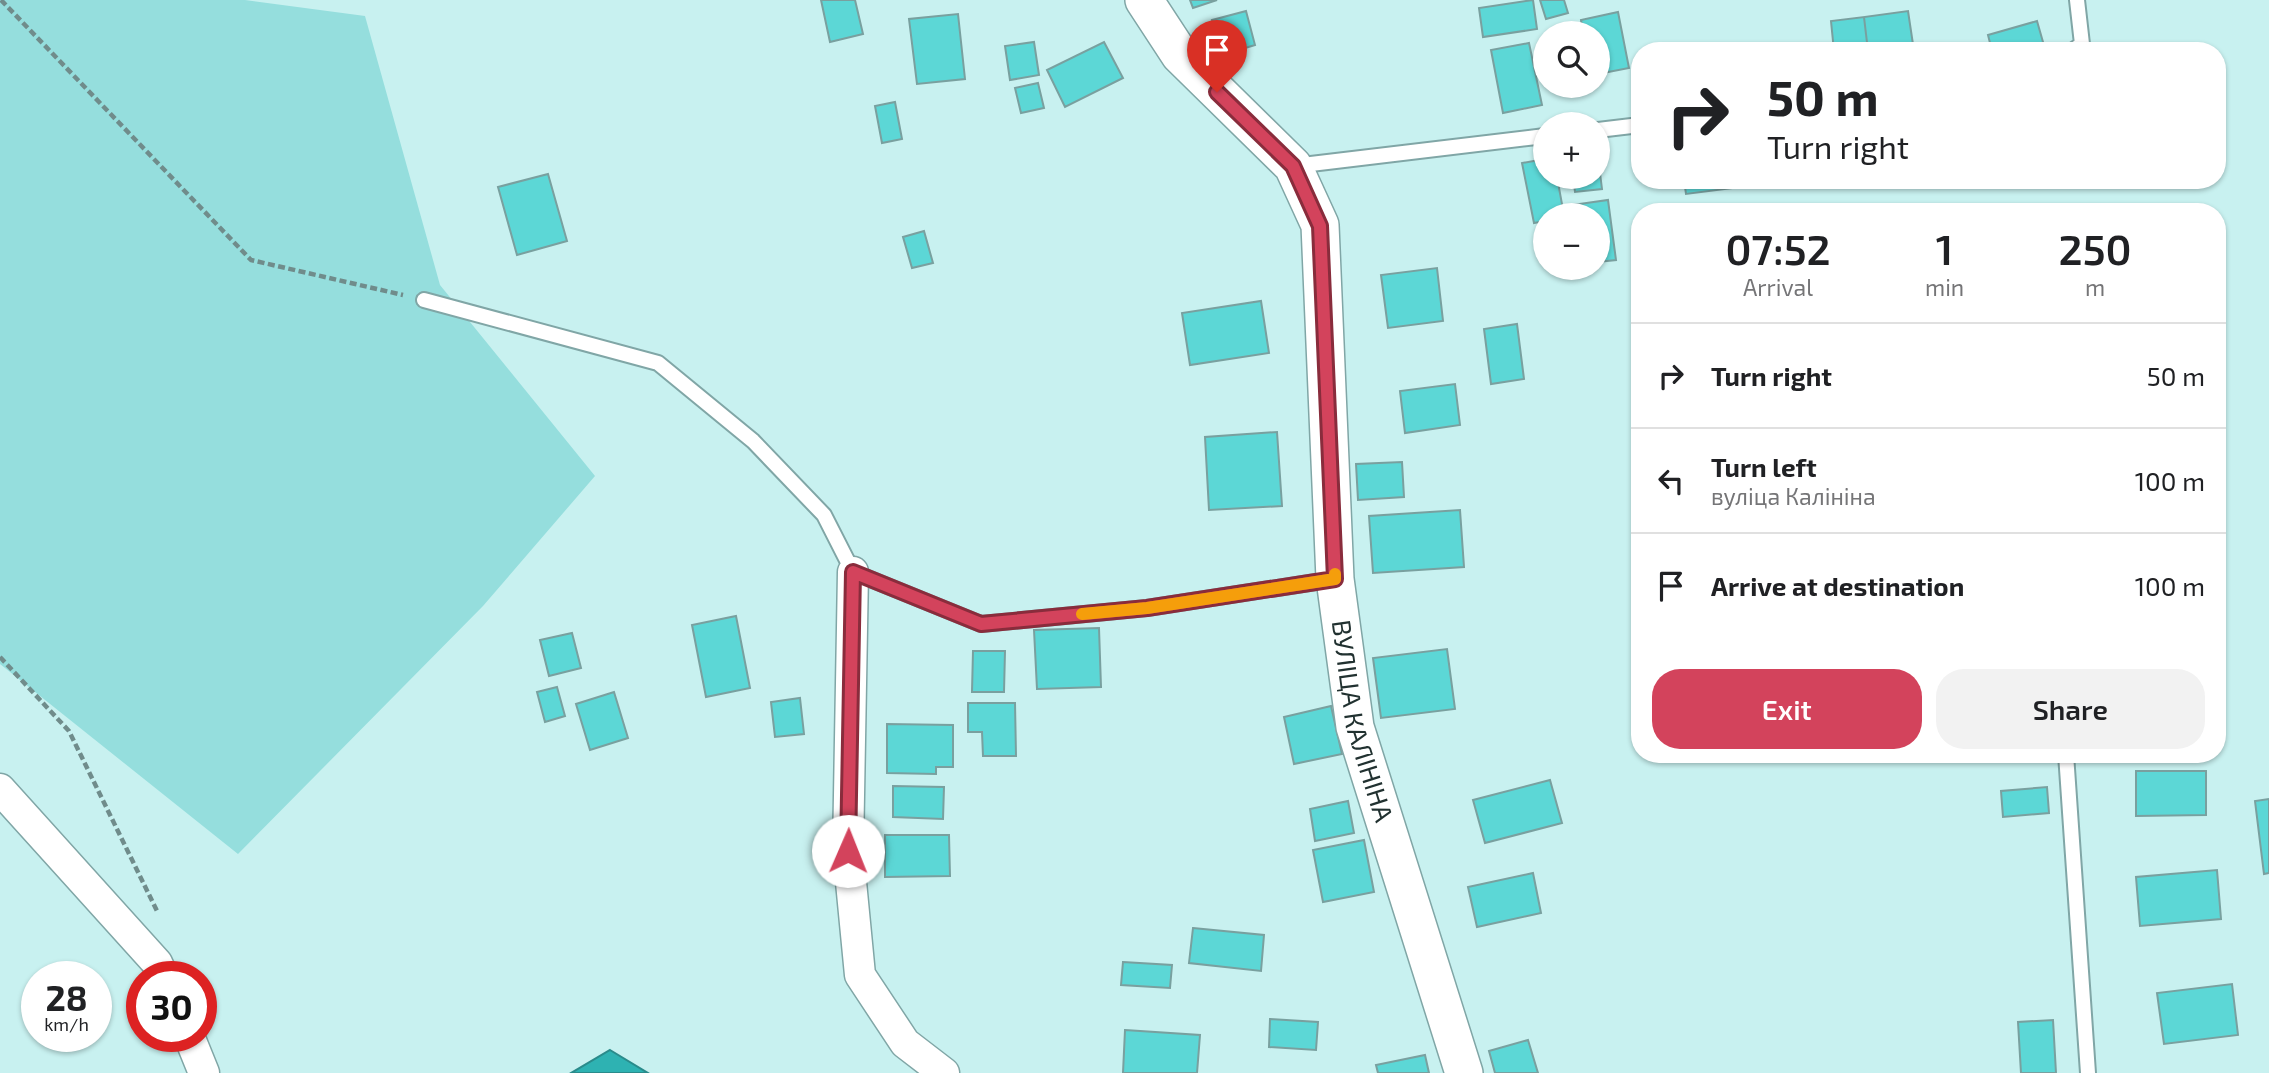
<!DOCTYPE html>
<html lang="en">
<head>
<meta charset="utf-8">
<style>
  :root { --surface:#fff; --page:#f2f2f2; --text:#202124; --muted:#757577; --line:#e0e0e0; --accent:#d3435c }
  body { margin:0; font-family:"Exo 2",sans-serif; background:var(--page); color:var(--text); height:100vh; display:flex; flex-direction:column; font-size:26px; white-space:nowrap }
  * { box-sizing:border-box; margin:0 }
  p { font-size:23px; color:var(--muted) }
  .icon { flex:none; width:38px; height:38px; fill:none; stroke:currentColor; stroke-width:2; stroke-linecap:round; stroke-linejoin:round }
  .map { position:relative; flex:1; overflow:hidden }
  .details { position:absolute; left:1631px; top:203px; width:595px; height:560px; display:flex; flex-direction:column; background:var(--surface); border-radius:28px; box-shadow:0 2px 5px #0004 }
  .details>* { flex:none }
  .hud { position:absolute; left:1631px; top:42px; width:595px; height:147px; border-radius:28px; box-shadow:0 2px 5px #0004; background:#fff; color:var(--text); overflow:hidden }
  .controls { position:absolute; left:1533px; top:21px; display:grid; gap:14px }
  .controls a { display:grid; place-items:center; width:77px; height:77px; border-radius:50%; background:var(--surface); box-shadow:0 2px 5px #0004; font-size:35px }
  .speed { position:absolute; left:21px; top:961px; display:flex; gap:14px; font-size:35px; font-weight:700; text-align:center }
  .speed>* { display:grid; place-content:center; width:91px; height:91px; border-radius:50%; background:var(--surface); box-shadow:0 2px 5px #0004; line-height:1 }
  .speed small { font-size:18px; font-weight:400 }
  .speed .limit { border:10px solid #d22; background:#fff; color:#111 }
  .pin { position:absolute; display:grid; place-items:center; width:60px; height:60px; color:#fff; margin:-72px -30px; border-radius:50% 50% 50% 0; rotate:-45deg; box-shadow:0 0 7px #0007 }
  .pin .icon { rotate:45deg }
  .me { position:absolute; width:77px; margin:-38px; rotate:1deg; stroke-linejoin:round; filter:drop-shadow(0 0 5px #0008) }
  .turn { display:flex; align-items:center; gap:24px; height:147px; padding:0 21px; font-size:32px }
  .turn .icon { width:91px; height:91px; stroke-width:2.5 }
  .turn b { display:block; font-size:49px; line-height:60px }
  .eta { display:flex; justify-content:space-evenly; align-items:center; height:119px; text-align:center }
  .eta b { font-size:42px; font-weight:600; line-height:49px }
  .button { display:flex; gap:14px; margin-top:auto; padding:14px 21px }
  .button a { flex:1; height:80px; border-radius:28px; background:var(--accent); color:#fff; font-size:28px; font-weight:600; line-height:80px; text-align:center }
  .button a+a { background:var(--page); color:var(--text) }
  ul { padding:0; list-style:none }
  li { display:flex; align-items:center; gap:21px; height:105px; padding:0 21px; border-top:2px solid var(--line) }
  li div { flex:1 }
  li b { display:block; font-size:26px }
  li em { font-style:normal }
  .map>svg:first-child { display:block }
  .green { fill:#95dedd }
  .water { fill:#2eb2b2; stroke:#2a8b8b; stroke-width:2 }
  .building { fill:#5cd7d6; stroke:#79a09f; stroke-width:2 }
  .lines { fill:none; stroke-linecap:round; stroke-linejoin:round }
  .service-casing { stroke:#80a6a6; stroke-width:18 }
  .minor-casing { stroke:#80a6a6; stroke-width:33 }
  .tertiary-casing { stroke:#80a6a6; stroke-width:40 }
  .path { stroke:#708c8b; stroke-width:4.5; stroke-dasharray:7 3.5; stroke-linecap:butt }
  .service { stroke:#fff; stroke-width:14 }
  .minor { stroke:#fff; stroke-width:30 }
  .tertiary { stroke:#fff; stroke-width:37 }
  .route-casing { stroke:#892c3c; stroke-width:18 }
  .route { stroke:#d3435c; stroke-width:12 }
  .slow { stroke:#f59e0b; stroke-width:12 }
  .labels { text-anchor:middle; stroke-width:6; stroke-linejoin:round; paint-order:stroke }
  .street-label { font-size:26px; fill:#213130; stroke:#c8f1f0 }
</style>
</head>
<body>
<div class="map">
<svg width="2269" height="1073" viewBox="0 0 2269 1073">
  <rect width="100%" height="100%" fill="#c8f1f0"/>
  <path class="green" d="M0 0H245L365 16 440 285 595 476 483 606 238 854 0 664Z"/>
  <path class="water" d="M610 1050 648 1073H571Z"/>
  <path class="building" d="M821 0H855L863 34 830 42Z
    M1190 0H1217L1193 8Z
    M1533 0 1537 29 1483 37 1479 8Z
    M1540 0H1564L1568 13 1546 19Z
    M1246 11 1255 45 1222 55 1212 20Z
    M1908 11 1914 51H1868L1864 17Z
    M1618 12 1629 68 1598 74V33H1583L1581 20Z
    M958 14 965 79 917 84 909 19Z
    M1864 17 1868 51H1834L1831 21Z
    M2037 21 2045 49 1992 51 1988 35Z
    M1034 42 1039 75 1010 80 1005 46Z
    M1104 42 1123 78 1065 107 1047 70Z
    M1529 43 1542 105 1503 113 1491 50Z
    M1038 83 1044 108 1021 113 1015 88Z
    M895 102 902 139 882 143 875 106Z
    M1598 157 1602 189 1575 192 1573 177H1598Z
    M1545 159V177H1557L1564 215H1545V221L1534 223 1522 163Z
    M548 174 567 241 517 255 498 187Z
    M1684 180H1756L1757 185 1686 194Z
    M1883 180H1925V182H1883Z
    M1608 200 1616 260 1598 262V215H1574L1572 205Z
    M924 231 933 263 912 268 903 237Z
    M1437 268 1443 321 1388 328 1381 275Z
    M1261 301 1269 353 1190 365 1182 313Z
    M1517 324 1524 379 1491 384 1484 329Z
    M1455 384 1460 425 1405 433 1400 391Z
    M1277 432 1282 506 1209 510 1205 437Z
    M1402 462 1404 497 1358 500 1356 464Z
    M1460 510 1464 567 1373 573 1369 516Z
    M736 616 750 688 706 697 692 625Z
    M1099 628 1101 687 1037 689 1034 630Z
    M572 633 581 668 549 676 540 640Z
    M1447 649 1455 709 1381 718 1373 658Z
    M973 651H1005L1004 692H972Z
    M557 687 565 716 545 722 537 692Z
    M614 692 628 738 590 750 576 704Z
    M800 698 804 734 775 737 771 702Z
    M968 703H1015L1016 756H983L982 732H968Z
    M1331 706 1342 754 1294 764 1284 717Z
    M887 724 953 725V767H936V774L887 773Z
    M2136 771H2206V815L2136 816Z
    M1550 780 1562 823 1485 843 1473 800Z
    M893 786 944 787 943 819 893 817Z
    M2047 787 2049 813 2003 817 2001 791Z
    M2269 799V873L2264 874 2255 801Z
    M1348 801 1354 833 1315 841 1310 809Z
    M885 835H949L950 876 885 877Z
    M1364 840 1374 892 1323 902 1313 850Z
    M2217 870 2221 919 2140 926 2136 877Z
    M1533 873 1541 913 1477 927 1468 887Z
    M1193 928 1264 935 1261 971 1189 963Z
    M1123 962 1172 965 1170 988 1121 985Z
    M2232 984 2238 1035 2164 1044 2157 993Z
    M1270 1019 1318 1022 1316 1050 1269 1047Z
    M2053 1020 2056 1073H2021L2018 1022Z
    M1125 1030 1200 1035 1197 1073H1123Z
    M1528 1040 1538 1073H1495L1489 1051Z
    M1425 1055 1429 1073H1378L1376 1065Z"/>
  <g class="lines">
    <defs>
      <path id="service" d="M2072 51 2082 44 2077 0
        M1598 130 1640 125
        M1294 166 1545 136
        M424 300 658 363 753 441 824 515 853 572 981 624 1147 608 1335 579
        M2066 754 2088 1073"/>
      <path id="minor" d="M853 572 848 851 860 975 905 1043 944 1073
        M0 789 157 963 163 976
        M189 1036 204 1073"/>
      <g id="tertiary">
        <path id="s1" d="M1144 0 1180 55 1293 166 1320 225 1335 579 1355 727 1464 1073"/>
      </g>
    </defs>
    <use href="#service" class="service-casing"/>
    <use href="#minor" class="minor-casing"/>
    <use href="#tertiary" class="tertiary-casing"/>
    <path class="path" d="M1 0 251 260 403 295
      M0 657 69 731 158 913"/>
    <use href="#service" class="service"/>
    <use href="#minor" class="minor"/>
    <use href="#tertiary" class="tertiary"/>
  </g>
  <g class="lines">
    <defs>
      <path id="route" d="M848 851 853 572 981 624 1147 608 1335 579 1320 226 1293 166 1217 92"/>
    </defs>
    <use href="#route" class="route-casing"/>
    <use href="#route" class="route"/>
    <path class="slow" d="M1082 614 1147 608 1335 579V574"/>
  </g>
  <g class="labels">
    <g class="street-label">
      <text dy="9" stroke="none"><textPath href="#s1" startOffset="788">ВУЛІЦА КАЛІНІНА</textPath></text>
    </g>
  </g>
</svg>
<div class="controls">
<a><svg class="icon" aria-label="search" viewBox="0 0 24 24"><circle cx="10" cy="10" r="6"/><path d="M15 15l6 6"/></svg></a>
<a>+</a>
<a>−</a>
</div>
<div class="speed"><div>28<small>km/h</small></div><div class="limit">30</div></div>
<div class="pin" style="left:1217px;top:92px;background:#d93025"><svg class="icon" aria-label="arrive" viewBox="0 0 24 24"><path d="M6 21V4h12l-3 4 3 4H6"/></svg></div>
<svg class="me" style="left:848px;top:851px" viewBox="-20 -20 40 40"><circle r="19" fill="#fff"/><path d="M0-13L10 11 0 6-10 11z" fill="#d3435c"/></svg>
<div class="hud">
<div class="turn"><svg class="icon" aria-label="right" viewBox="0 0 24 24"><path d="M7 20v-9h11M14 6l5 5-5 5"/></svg><div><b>50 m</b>Turn right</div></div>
</div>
<section class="details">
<div class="eta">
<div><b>07:52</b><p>Arrival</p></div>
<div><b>1</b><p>min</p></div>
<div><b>250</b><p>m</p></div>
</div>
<ul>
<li><svg class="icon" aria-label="right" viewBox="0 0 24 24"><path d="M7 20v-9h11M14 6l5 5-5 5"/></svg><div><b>Turn right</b></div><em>50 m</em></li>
<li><svg class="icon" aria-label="left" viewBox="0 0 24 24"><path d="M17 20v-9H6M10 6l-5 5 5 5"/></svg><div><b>Turn left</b><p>вуліца Калініна</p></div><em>100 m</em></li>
<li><svg class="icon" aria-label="arrive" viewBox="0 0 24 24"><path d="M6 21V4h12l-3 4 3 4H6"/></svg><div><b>Arrive at destination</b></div><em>100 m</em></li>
</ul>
<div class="button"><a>Exit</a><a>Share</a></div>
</section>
</div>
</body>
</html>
